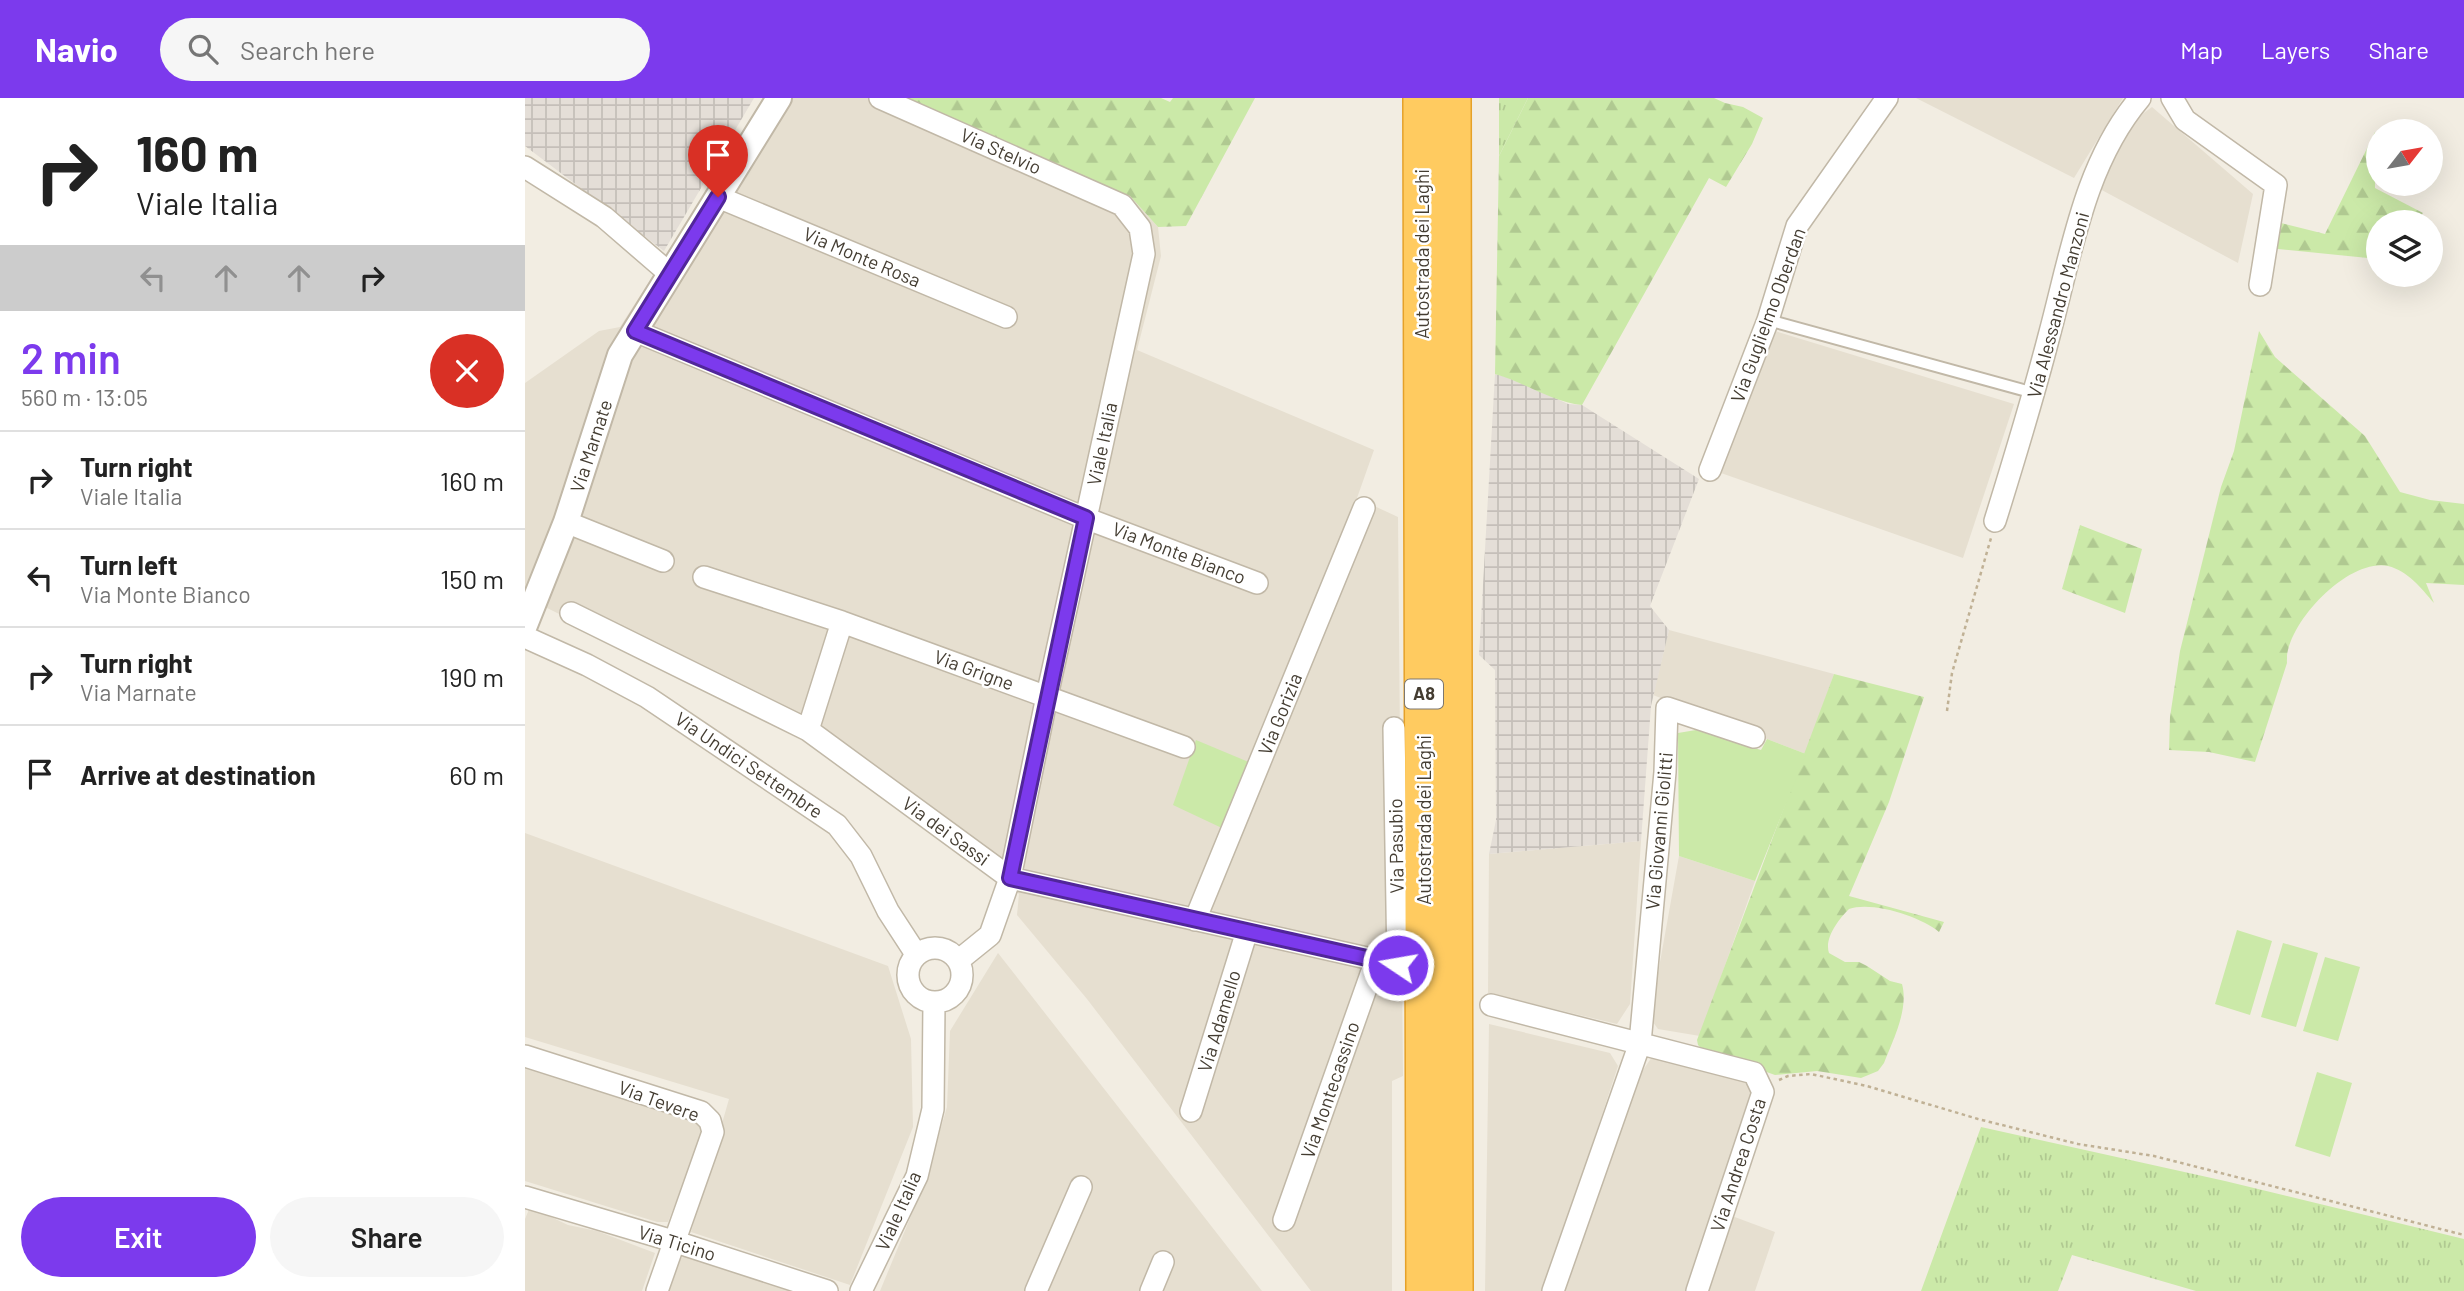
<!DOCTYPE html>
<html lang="en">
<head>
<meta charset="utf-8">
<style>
  :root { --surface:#fff; --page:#f6f6f6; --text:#222; --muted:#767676; --line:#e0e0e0; --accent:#7c3aed }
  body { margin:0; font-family:Barlow,sans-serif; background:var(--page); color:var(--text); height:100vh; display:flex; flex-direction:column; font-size:26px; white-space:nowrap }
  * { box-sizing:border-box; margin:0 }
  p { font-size:23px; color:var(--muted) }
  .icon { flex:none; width:38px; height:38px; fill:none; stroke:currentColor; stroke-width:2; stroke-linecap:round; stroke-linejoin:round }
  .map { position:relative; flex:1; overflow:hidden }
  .details { display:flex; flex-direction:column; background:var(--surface); width:525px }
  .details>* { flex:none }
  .guide { background:#fff; color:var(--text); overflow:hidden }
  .needle { width:46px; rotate:59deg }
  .tools { position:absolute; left:1841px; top:21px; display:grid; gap:14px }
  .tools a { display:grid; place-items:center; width:77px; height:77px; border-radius:50%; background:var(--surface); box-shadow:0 7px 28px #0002; font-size:35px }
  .pin { position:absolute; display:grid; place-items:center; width:60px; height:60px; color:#fff; margin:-72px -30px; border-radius:50% 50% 50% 0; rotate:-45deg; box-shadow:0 0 7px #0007 }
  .pin .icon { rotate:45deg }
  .me { position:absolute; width:77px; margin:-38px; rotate:282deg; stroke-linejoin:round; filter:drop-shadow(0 0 5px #0008) }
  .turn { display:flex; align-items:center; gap:24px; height:147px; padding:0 21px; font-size:32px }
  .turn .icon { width:91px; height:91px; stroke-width:2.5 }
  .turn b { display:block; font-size:49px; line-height:60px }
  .lanes { display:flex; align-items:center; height:66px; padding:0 21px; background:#0003; justify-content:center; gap:35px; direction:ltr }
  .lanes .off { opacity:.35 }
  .round { display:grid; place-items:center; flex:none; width:74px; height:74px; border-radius:37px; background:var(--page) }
  .overview { display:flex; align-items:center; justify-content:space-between; height:119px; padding:0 21px }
  h1 { font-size:42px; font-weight:600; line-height:52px; color:var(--accent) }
  .action { display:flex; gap:14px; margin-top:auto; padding:14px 21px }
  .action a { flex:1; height:80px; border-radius:42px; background:var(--accent); color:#fff; font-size:28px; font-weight:600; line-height:80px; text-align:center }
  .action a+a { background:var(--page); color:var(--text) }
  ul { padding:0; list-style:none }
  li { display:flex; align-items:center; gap:21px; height:98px; padding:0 21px; border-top:2px solid var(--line) }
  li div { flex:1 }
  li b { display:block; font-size:26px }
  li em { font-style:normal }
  header { display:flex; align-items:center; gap:42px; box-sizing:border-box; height:98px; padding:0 35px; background:var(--accent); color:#fff }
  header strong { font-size:33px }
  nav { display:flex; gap:38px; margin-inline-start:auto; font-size:24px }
  .search { width:490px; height:63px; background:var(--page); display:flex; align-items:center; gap:18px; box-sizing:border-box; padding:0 24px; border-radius:38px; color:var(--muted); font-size:26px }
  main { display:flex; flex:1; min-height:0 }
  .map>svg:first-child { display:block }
  .residential { fill:#e6dfd0 }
  .industrial { fill:url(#industrial-grid) }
  .grass { fill:url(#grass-tufts) }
  .forest { fill:url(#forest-firs) }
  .park { fill:#cbe9a8 }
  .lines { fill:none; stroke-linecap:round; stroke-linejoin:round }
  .service-casing { stroke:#c1b8a7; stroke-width:14 }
  .minor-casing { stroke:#c1b8a7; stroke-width:24 }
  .tertiary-casing { stroke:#c1b8a7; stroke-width:28 }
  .motorway-casing { stroke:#e5a129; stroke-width:40 }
  .path { stroke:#c0b195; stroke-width:2.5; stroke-dasharray:3.5 3.5; stroke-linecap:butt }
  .service { stroke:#fff; stroke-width:10 }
  .minor { stroke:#fff; stroke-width:21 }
  .tertiary { stroke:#fff; stroke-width:24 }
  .motorway { stroke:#ffcb60; stroke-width:37 }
  .route-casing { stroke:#51269a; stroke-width:18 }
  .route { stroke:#7c3aed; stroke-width:12 }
  .labels { text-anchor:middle; stroke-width:5; stroke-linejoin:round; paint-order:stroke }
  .shield { fill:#fff; stroke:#7c7770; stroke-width:2 }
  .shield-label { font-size:18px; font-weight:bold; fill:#443d32 }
  .street-label { font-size:19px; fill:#443d32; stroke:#fff }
</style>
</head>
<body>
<header>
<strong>Navio</strong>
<div class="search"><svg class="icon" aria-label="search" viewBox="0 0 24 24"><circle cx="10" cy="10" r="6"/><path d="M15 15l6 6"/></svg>Search here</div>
<nav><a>Map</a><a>Layers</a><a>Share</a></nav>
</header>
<main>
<section class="details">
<div class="guide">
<div class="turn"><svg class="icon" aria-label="right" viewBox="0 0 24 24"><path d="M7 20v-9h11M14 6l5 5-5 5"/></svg><div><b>160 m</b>Viale Italia</div></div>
<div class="lanes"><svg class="icon off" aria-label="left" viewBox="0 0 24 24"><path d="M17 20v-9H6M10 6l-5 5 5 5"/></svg><svg class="icon off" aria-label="ahead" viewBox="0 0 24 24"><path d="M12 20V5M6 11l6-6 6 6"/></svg><svg class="icon off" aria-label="ahead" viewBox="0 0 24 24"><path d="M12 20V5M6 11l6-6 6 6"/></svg><svg class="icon" aria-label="right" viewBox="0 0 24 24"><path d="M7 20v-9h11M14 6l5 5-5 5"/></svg></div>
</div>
<div class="overview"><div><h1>2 min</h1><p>560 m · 13:05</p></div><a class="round" style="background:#d93025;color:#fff"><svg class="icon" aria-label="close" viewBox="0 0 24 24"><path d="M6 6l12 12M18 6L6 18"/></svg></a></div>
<ul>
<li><svg class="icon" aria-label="right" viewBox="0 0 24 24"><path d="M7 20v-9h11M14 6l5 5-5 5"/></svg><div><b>Turn right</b><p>Viale Italia</p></div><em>160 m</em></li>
<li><svg class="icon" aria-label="left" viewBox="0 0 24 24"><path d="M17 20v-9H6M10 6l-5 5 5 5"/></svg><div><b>Turn left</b><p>Via Monte Bianco</p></div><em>150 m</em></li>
<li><svg class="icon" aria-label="right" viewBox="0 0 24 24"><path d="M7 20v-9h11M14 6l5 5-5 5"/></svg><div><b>Turn right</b><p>Via Marnate</p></div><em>190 m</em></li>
<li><svg class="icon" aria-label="arrive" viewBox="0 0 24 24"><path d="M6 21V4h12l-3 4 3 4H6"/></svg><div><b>Arrive at destination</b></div><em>60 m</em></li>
</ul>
<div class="action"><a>Exit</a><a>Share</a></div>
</section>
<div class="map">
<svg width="1939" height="1193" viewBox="0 0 1939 1193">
  <defs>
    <pattern id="industrial-grid" width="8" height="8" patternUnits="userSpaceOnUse" patternTransform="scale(1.75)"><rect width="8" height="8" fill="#e4ded7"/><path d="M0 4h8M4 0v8" fill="none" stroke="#c5bfb9"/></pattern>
    <pattern id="grass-tufts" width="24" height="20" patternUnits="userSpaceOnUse" patternTransform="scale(1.75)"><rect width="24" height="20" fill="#cbe9a8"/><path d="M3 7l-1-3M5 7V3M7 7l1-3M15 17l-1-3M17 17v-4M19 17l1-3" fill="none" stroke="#b0c991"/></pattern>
    <pattern id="forest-firs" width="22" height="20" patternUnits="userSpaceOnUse" patternTransform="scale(1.75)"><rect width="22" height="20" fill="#cbe9a8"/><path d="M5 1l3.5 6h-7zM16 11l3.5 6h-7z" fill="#b0c991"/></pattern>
  </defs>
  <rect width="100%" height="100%" fill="#f2ede2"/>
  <path class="residential" d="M242 0H373L605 98 633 129 636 158 612 252 849 352 832 400 873 419 878 978 867 983V1193H786L562 901 492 817 494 796 277 637 0 499V285L74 233 95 229Z
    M1391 0H1598L1549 80Z
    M1627 9 1728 96 1713 165 1573 90 1612 20Z
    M1250 233 1489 306 1438 460 1196 375Z
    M1144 532 1309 576 1281 656 1128 597Z
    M0 735 363 868 386 941 388 1029 325 1187 166 1134 204 1001 0 939Z
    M1116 743 1105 906 1092 926 963 895 964 756Z
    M1154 758 1230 783 1175 938 1133 931 1125 920Z
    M473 855 737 1193H355L400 1084 422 1009 425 933Z
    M964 926 1085 955 1093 968 1019 1193H960Z
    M1129 956 1222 981 1230 994 1163 1193H1038L1116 975Z
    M0 967 174 1020 179 1032 143 1124H132L0 1083Z
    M5 1109 43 1127 72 1133 130 1155 117 1193H0V1121Z
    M1207 1118 1250 1134 1230 1193H1182Z
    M163 1157 275 1193H144L156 1160Z"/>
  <path class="industrial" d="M0 0H229L139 153 0 48Z
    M970 276 989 281 1043 306 1057 307 1174 381 1125 508 1144 532 1126 608 1116 743 964 756 971 722 970 572 954 557Z"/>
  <path class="grass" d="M974 0H1003L974 58Z
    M1456 1029 1700 1083 1939 1141V1193H1671L1547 1157 1533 1193H1396Z"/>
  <path class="forest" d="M373 0H636L645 4 648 0H730L661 128 633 129 605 98Z
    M1003 0H1189L1200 5 1218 9 1238 20 1227 46 1201 89 1184 80 1057 307C1027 304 999 284 970 276L974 58Z
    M1850 34V90L1898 115 1890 124H1853V161L1743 150 1752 124 1800 136Z
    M1734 233 1750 259 1840 338 1875 394 1905 402 1939 406V487L1901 485 1909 505C1896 490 1883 473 1863 468 1822 460 1759 528 1762 565L1730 664 1684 654 1644 652 1645 619 1655 553 1696 389 1709 353Z
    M1555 427 1617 451 1600 515 1537 491Z
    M1309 576 1399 599 1364 704 1324 798 1419 824 1414 834C1396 819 1348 803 1324 811 1314 821 1299 840 1304 855L1320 864H1334L1342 868 1365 883 1377 886C1384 911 1368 942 1359 965L1353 973 1336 980 1292 973 1250 977 1177 951 1173 947 1172 942Z"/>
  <path class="park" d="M1171 632 1236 652 1242 641 1281 656 1230 783 1154 758 1153 635Z
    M671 642 726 665 699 731 648 707Z
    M1712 832 1747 843 1725 917 1690 906Z
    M1758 845 1793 855 1771 929 1736 919Z
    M1800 859 1835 869 1813 943 1778 933Z
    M1792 974 1827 985 1805 1059 1770 1048Z"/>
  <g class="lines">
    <defs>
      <path id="service" d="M1243 222 1509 295"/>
      <path id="minor" d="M355 0 597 107 615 130 619 156 522 598 485 780 465 837 434 862
        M1647 0 1660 22 1751 87 1735 187
        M0 69 79 119 145 176
        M193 99 481 219
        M110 233 560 420 732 485
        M1185 372 1243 222 1272 128 1362 0
        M1470 423C1489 362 1508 300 1524 238 1546 157 1559 66 1615 0
        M41 424 138 463
        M179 479 317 524 659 649
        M46 515 283 632 485 780 873 867 869 630
        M0 539 62 567 122 599 312 727 336 758 363 813 391 856
        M283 632 317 524
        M670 822 839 410
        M383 877a27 27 0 1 1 54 0a27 27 0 1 1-54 0Z
        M966 907 1229 975 1238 994 1172 1193
        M0 958 176 1014 185 1023 188 1034 132 1193
        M666 1013 722 833
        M0 1099 148 1143 302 1193
        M759 1122 851 862
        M336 1193 392 1078 408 1011 409 904
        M511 1193 556 1089
        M626 1193 638 1164
        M1028 1193 1115 945 1140 674 1142 610 1229 639"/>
      <path id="tertiary" d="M0 527 41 424 95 257 254 0"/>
      <path id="motorway" d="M897 0 900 1193
        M927 0 929 1193"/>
    </defs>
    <use href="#service" class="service-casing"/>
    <use href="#minor" class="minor-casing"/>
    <use href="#tertiary" class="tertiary-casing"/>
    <use href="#motorway" class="motorway-casing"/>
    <path class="path" d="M1422 613 1427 575 1466 440
      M1254 982 1263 978 1286 976 1342 988 1453 1021 1553 1046 1629 1058 1939 1137"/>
    <use href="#service" class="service"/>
    <use href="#minor" class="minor"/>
    <use href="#tertiary" class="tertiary"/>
    <use href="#motorway" class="motorway"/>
  </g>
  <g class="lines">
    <defs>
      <path id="route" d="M193 99 110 233 561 420 485 780 873 867"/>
    </defs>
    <use href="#route" class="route-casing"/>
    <use href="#route" class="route"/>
  </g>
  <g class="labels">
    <rect class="shield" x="880" y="581.5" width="38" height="29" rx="5"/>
    <g class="shield-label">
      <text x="899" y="602">A8</text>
    </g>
    <g class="street-label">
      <text transform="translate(476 53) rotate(24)" y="7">Via Stelvio</text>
      <text transform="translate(897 156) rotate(-90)" y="7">Autostrada dei Laghi</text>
      <text transform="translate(337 159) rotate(23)" y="7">Via Monte Rosa</text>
      <text transform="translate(1533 207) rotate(-75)" y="7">Via Alessandro Manzoni</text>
      <text transform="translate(1243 217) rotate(-70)" y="7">Via Guglielmo Oberdan</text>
      <text transform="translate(577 346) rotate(-78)" y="7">Viale Italia</text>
      <text transform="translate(66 348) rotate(-72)" y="7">Via Marnate</text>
      <text transform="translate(654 455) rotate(21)" y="7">Via Monte Bianco</text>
      <text transform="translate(449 572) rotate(20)" y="7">Via Grigne</text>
      <text transform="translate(755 616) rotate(-68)" y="7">Via Gorizia</text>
      <text transform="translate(224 667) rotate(34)" y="7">Via Undici Settembre</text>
      <text transform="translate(899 722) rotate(-90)" y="7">Autostrada dei Laghi</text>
      <text transform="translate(421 733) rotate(36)" y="7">Via dei Sassi</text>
      <text transform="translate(1134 733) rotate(-85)" y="7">Via Giovanni Giolitti</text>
      <text transform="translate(871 748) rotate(-91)" y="7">Via Pasubio</text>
      <text transform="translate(694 923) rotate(-73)" y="7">Via Adamello</text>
      <text transform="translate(805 992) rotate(-71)" y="7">Via Montecassino</text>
      <text transform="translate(134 1003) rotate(20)" y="7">Via Tevere</text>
      <text transform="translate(1213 1067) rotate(-72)" y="7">Via Andrea Costa</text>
      <text transform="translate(373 1113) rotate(-66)" y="7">Viale Italia</text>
      <text transform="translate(152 1145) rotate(17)" y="7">Via Ticino</text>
    </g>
  </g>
</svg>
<div class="tools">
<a><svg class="needle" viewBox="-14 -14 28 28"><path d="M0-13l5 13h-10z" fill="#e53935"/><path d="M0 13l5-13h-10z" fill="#767676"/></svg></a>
<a><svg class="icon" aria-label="layers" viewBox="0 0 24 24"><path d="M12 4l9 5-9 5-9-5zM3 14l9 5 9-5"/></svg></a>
</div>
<div class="pin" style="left:193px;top:99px;background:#d93025"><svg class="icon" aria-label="arrive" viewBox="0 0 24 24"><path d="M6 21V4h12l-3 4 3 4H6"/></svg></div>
<svg class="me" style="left:873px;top:867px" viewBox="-20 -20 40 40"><circle r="17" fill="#7c3aed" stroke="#fff" stroke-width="3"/><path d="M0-11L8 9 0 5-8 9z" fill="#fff"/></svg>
</div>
</main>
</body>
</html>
